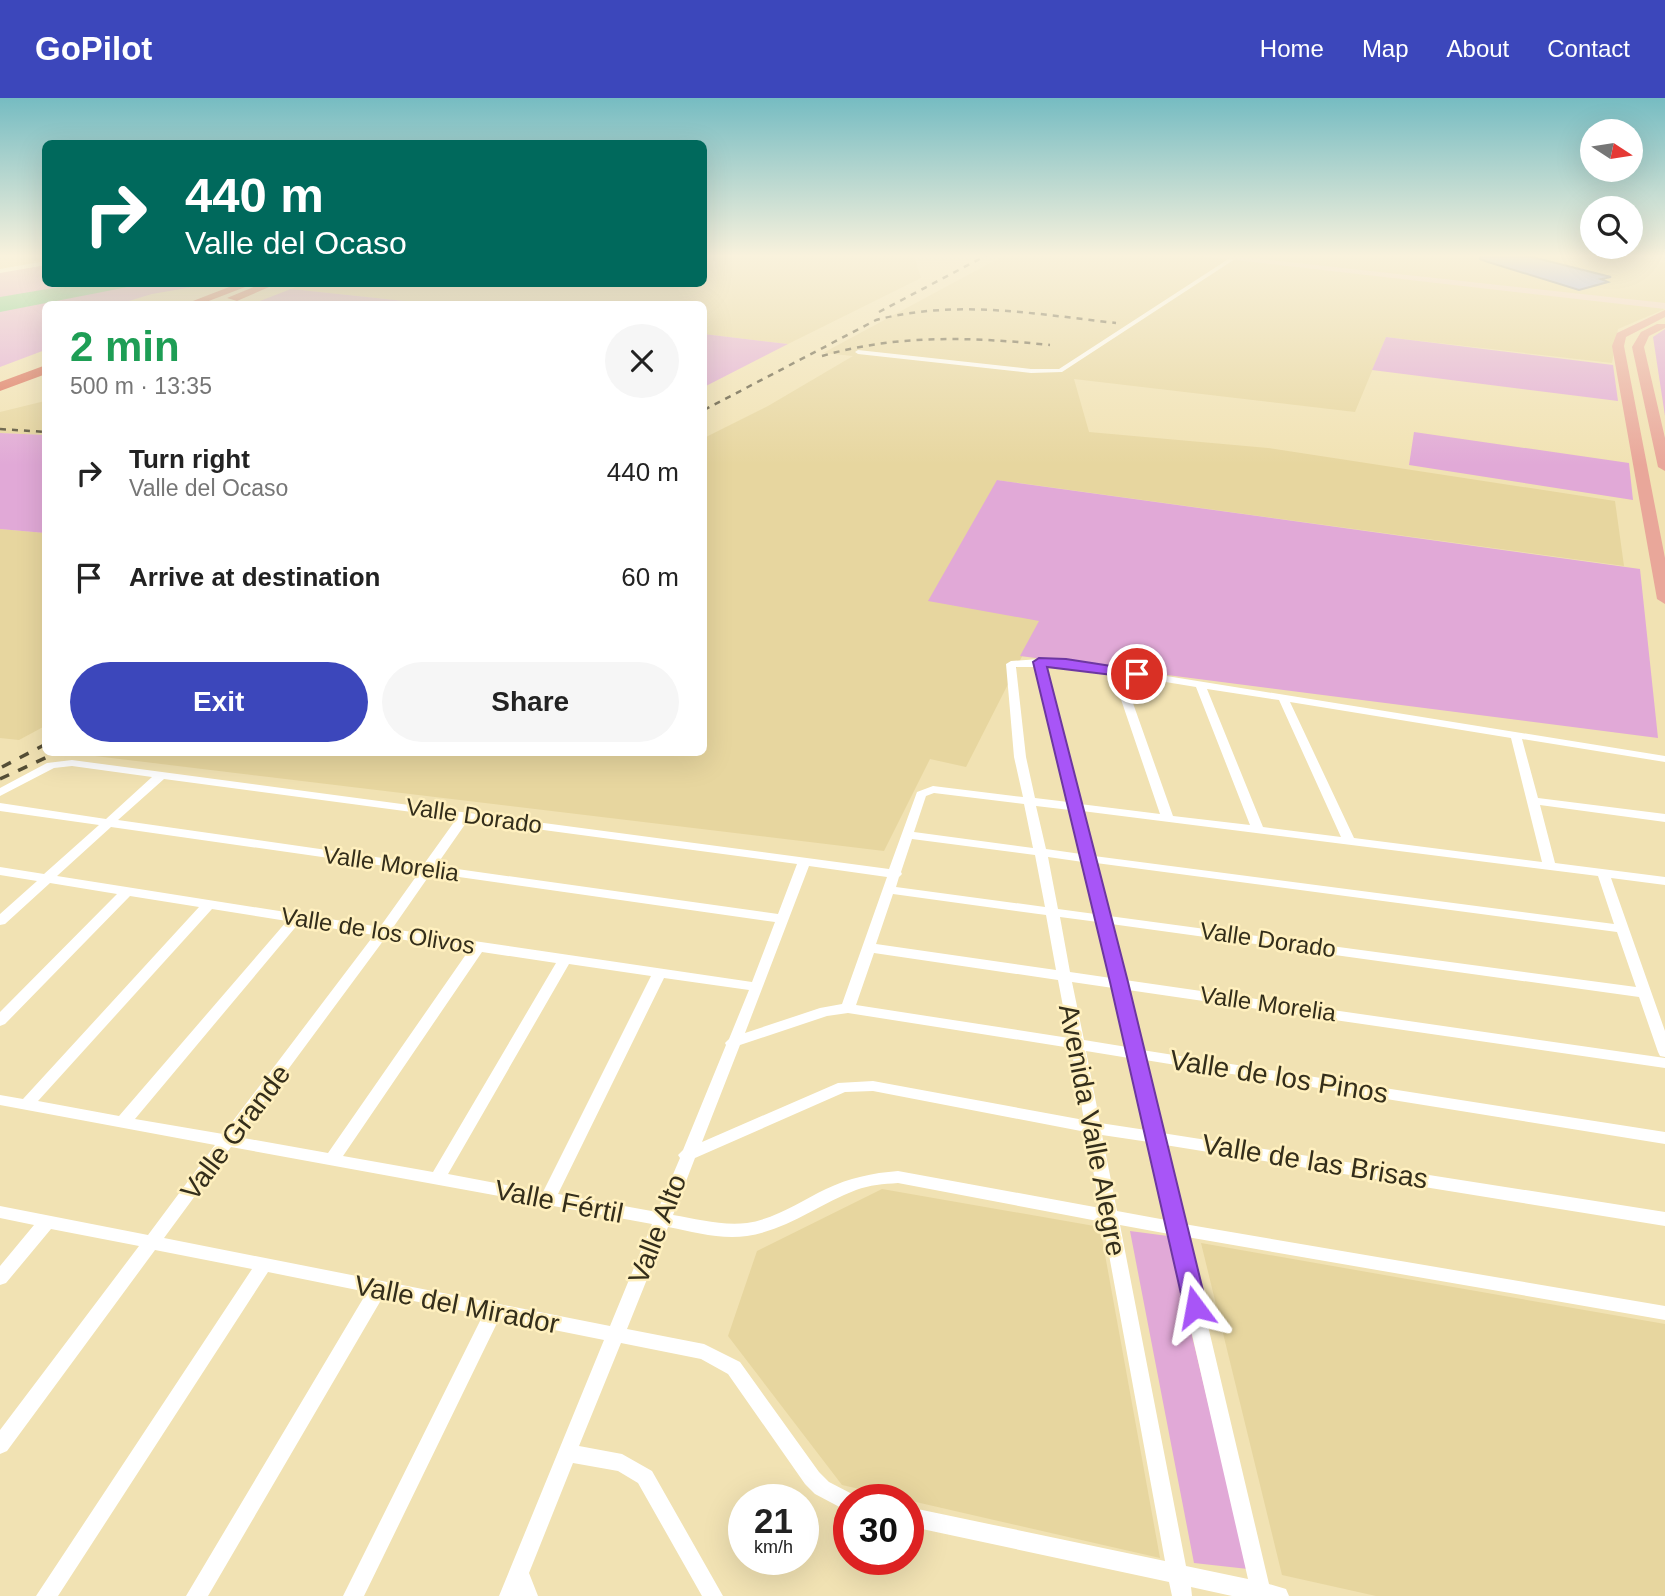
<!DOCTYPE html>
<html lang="en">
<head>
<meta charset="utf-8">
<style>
  :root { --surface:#fff; --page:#f6f6f6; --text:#222; --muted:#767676; --accent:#3c47bb }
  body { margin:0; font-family:Arial,sans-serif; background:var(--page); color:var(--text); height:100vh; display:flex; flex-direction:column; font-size:26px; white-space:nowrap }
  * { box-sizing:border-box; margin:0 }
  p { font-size:23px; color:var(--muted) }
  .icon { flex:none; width:38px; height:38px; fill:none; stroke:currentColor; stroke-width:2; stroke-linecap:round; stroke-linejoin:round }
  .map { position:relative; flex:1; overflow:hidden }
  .panel { position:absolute; left:42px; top:203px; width:665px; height:455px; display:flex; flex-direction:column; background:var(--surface); border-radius:10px; box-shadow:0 7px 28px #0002 }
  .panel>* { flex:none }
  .hud { position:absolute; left:42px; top:42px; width:665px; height:147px; border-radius:10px; box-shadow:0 7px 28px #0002; background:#00695c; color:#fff; overflow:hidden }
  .needle { width:46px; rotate:102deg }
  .tools { position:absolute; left:1580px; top:21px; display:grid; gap:14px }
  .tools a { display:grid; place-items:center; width:63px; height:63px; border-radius:50%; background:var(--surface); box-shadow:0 7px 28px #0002; font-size:35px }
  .speed { position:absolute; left:728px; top:1386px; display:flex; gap:14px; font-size:35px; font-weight:700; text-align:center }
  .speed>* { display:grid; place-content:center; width:91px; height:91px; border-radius:50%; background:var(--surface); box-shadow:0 7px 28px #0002; line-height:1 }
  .speed small { font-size:18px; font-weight:400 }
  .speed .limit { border:10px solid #d22; background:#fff; color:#111 }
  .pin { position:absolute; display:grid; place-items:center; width:60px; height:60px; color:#fff; margin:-30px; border:4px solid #fff; border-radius:50%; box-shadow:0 2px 7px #0007 }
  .me { position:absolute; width:77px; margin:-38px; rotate:347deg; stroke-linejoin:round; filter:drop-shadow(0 0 5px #0008) }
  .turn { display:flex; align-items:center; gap:24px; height:147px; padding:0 28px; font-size:32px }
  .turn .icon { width:91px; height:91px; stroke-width:2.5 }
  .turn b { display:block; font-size:49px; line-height:60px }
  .round { display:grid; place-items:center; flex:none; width:74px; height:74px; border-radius:37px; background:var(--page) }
  .head { display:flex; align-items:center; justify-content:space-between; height:119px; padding:0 28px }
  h1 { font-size:42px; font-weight:800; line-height:52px; color:#1e9e55 }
  .button { display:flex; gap:14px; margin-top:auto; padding:14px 28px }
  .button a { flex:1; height:80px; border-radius:42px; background:var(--accent); color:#fff; font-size:28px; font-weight:800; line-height:80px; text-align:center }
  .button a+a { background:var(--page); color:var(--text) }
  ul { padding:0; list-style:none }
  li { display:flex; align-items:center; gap:21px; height:105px; padding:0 28px }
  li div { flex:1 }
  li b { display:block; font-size:26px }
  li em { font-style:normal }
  header { display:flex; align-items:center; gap:42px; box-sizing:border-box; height:98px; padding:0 35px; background:var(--accent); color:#fff }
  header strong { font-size:33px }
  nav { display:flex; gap:38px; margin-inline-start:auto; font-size:24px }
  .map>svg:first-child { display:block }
  .built { fill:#e7d69f }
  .green { fill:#e1a9d7 }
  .water { fill:#6cc889 }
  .building { fill:#8a9df3; stroke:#6c779f; stroke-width:2 }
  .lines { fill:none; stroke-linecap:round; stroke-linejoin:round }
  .street { fill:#fff; fill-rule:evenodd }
  .secondary { fill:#f4d3cd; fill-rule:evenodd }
  .primary { fill:#e9a79a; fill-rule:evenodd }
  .highway { fill:#da6d57; fill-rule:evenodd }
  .rail-far1 { stroke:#554e36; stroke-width:2.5; stroke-dasharray:6 6; stroke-linecap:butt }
  .rail { stroke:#554e36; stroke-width:3.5; stroke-dasharray:10 10; stroke-linecap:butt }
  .route { fill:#a855f7; stroke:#6d37a1; stroke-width:2 }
  .labels { text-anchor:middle; stroke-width:5; stroke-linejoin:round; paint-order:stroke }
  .street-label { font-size:24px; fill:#342e1b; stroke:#fff0bf }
  .near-street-label { font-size:28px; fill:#342e1b; stroke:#fff0bf }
</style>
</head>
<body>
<header>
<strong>GoPilot</strong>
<nav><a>Home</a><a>Map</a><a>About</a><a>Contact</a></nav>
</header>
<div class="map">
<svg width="1665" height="1498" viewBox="0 0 1665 1498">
  <rect width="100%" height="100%" fill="#f1e2b3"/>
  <path class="built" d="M704 157H914L921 180 788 246 704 236V206H433L291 191 305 186H704Z
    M1005 157H1632L1665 165V211L1618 231 1612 265 1386 239 1355 314 1074 281 1089 334 1268 350 1615 403 1624 468 997 382 1040 523 966 669 930 661 884 753 70 655 704 654V340L768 308 853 258 823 255Z
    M45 303V337L0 335V314Z
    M0 431 45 435V628L19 642 0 640Z
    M882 1091 1100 1129 1160 1460 842 1387 728 1238 757 1153Z
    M1201 1145 1665 1226V1498H1376L1282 1477Z"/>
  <path class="green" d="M45 167 40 169 45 168 46 186H209L152 196 119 206H46L45 252 0 269V174Z
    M291 191 433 206H252Z
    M1665 231V318L1653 239Z
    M704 236 788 246 704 289Z
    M1386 239 1613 267 1618 303 1372 272Z
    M1414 334 1629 365 1633 402 1409 367Z
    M0 335 45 337V435L0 431Z
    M997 382 1640 471 1658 640 1020 558 1039 523 928 503Z
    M1130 1133 1168 1138 1248 1471 1194 1465Z"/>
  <path class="water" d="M77 186H143L0 214V199Z"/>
  <path class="building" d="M1480 157H1524L1611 179 1601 181 1608 184 1579 192 1488 164 1480 161Z"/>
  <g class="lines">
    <path class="street" d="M1230 160 1235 161 1062 274 1031 275 858 256 855 254 858 252 1031 271H1059Z
      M46 163V167L0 175V171Z
      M1039 561 1067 562 1665 658V664L1522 641 1538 700 1665 716V724L1540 707 1555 765 1665 779V787L1611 780 1665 933V959L1660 958 1658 954 1639 899 1111 826 1125 882 1665 960V970L1128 892 1142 952 1665 1034V1046L1145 962 1162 1035 1665 1114V1128L1165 1047 1184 1126 1665 1208V1222L1187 1139 1269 1486 1286 1491 1289 1498H1232L1191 1489 1192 1498H1172L1169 1484 908 1428V1409L1165 1463 1103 1124 898 1085C883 1086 870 1087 856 1092 819 1106 787 1132 747 1138 721 1142 694 1134 668 1129L627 1231 704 1246 740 1264 819 1374 829 1384 856 1398 857 1402H849V1414L815 1396 805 1386 728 1276 701 1261 621 1245 579 1348 622 1356 652 1373 723 1498H702L638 1385 618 1373 573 1365 529 1475 538 1498H499L604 1242 499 1221 364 1498H343L483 1217 384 1197 208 1498H186L367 1194 268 1174 58 1498H36L252 1171 155 1152 7 1353 0 1356V1332L139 1148 51 1131 6 1185 0 1187V1168L34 1127 0 1120V1108L148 1137 215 1047 0 1007V997L23 1001 199 809 130 798 5 926 0 928V914L117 796 50 785 5 826 0 827V816L37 783 0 777V769L44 776 99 727 0 713V705L106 721 152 679 72 668 54 670 0 698V690L47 665 72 662 889 771 917 694 933 688 1023 699 1014 659 1006 566 1011 563ZM1045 568H1067L1112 575 1160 716 1080 706ZM1016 569H1035L1068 704 1035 700 1026 659ZM1123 577 1196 589 1250 727 1173 718ZM1207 591 1279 602 1341 739 1263 729ZM1290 604 1511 640 1542 764 1354 740ZM164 681 457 720 424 766 118 722ZM934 695 1024 706 1033 750 914 734 926 698ZM1036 708 1070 712 1081 756 1046 751ZM1082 713 1598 778 1614 826 1094 758ZM468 722 797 766 778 816 436 768ZM111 729 420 773 380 829 57 778ZM912 741 1035 757 1045 809 896 789 899 779 902 776 901 774ZM1048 759 1083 764 1095 816 1058 811ZM1096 765 1617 834 1636 889 1109 818ZM809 768 887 779 842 906 820 910 745 935ZM431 775 775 824 752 884 392 831ZM893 796 1046 817 1056 872 876 846ZM212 811 287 823 119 1018 38 1003ZM1060 819 1098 824 1111 880 1070 874ZM299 825 374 837 223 1036 135 1021ZM386 839 469 852 328 1055 238 1039ZM482 854 556 865 433 1074 343 1058ZM874 855 1058 882 1069 940 856 907ZM569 866 651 878 543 1094 448 1076ZM664 880 749 892 729 941 725 945 726 947 683 1052 678 1057 680 1060 657 1114 558 1096ZM1072 884 1113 890 1127 949 1084 942ZM848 915 1071 950 1084 1022 873 983 838 985 702 1044 740 947 827 918ZM1086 953 1129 960 1146 1032 1100 1025ZM873 993 1086 1034 1100 1110 898 1073C872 1075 849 1080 826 1091 801 1103 775 1121 747 1125 722 1128 697 1121 673 1117L695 1060 845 994ZM1102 1037 1149 1044 1166 1122 1117 1113ZM231 1049 652 1126 610 1228 164 1140ZM1120 1127 1169 1136 1248 1481 1186 1468Z"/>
    <path class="secondary" d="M1192 157H1223L1665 205V211Z"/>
    <path class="primary" d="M1665 212V219L1626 239 1624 248 1665 460V506L1657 501 1612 248 1617 235Z
      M1657 226H1665V230L1649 238 1644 249 1665 340V373L1658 369 1632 249 1641 234Z"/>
    <path class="highway" d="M237 186H253L201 206H185Z
      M261 186H276L237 203 227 200Z
      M46 267V276L0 293V284Z"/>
    <path class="rail-far1" d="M879 214 987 157
      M822 258C898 236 972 239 1050 247
      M704 312 876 222C956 201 1035 216 1116 225
      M0 331 46 334"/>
    <path class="rail" d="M2 669 46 646
      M0 681 58 654"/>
  </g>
  <linearGradient id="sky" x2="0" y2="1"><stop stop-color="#76bcc2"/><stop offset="0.43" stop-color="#f9f2dd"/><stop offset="1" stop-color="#f9f2dd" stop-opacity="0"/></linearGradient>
  <rect width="1665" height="367" fill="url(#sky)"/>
  <path class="route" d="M1039 560 1066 561 1137 572 1144 576 1137 580 1047 569 1128 884 1207 1209 1203 1216 1195 1219 1187 1216 1184 1209 1110 884 1033 564Z"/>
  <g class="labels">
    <g class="street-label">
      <text transform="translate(474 718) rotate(8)" y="8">Valle Dorado</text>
      <text transform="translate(391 766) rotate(8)" y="8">Valle Morelia</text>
      <text transform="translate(378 833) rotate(9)" y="8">Valle de los Olivos</text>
      <text transform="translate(1268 842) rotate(8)" y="8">Valle Dorado</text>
      <text transform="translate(1268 906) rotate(8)" y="8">Valle Morelia</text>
    </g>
    <g class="near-street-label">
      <text transform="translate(1279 978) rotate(9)" y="10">Valle de los Pinos</text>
      <text transform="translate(1093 1032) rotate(79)" y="10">Avenida Valle Alegre</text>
      <text transform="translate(235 1034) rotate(-53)" y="10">Valle Grande</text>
      <text transform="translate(1315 1063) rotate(9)" y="10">Valle de las Brisas</text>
      <text transform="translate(559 1103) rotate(11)" y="10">Valle Fértil</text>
      <text transform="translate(657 1131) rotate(-69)" y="10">Valle Alto</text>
      <text transform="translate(457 1206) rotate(11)" y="10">Valle del Mirador</text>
    </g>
  </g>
</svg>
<div class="tools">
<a><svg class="needle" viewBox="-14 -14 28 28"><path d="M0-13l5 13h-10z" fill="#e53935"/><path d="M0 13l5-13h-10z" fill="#767676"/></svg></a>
<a><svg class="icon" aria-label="search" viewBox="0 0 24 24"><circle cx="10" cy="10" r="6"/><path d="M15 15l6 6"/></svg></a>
</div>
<div class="speed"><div>21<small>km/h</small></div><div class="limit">30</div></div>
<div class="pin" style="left:1137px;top:576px;background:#d93025"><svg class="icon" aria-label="arrive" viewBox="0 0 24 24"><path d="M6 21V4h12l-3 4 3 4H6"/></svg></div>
<svg class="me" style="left:1195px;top:1209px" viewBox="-20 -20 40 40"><path d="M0-17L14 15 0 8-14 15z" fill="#a855f7" stroke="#fff" stroke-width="4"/></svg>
<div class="hud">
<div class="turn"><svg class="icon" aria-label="right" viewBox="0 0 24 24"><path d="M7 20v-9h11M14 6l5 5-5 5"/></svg><div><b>440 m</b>Valle del Ocaso</div></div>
</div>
<section class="panel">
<div class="head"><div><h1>2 min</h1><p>500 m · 13:35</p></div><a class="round"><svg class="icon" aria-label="close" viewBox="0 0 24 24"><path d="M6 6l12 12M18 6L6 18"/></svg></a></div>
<ul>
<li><svg class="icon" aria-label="right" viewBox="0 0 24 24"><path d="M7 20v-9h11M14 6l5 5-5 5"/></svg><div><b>Turn right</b><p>Valle del Ocaso</p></div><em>440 m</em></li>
<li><svg class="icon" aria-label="arrive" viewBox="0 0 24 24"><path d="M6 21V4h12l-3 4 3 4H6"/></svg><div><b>Arrive at destination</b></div><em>60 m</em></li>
</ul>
<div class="button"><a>Exit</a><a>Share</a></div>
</section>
</div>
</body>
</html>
